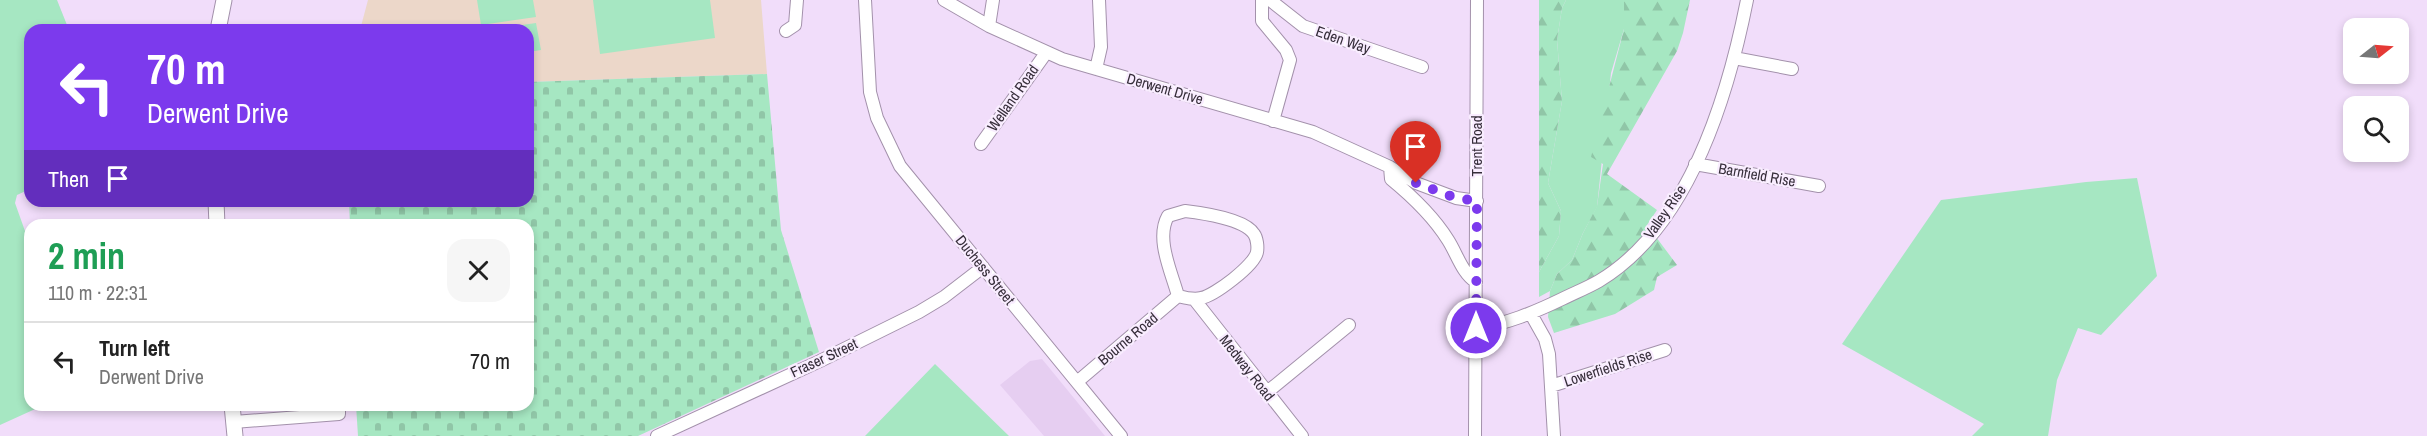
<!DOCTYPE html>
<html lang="en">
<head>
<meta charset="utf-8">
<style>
  :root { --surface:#fff; --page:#f6f6f6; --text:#222; --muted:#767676; --line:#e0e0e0 }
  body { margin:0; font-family:"Archivo Narrow",sans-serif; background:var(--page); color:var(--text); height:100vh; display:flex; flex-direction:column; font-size:22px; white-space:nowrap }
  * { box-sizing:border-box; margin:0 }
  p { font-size:20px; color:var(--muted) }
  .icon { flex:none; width:33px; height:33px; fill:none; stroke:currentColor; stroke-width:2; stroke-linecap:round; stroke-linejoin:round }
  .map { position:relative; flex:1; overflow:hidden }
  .drawer { position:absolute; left:24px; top:219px; width:510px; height:192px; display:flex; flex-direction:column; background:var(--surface); border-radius:18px; box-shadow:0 3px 9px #0003 }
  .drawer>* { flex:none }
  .banner { position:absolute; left:24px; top:24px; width:510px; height:183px; border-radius:18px; box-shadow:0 3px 9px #0003; background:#7c3aed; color:#fff; overflow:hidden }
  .needle { width:39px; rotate:73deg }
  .tools { position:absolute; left:2343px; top:18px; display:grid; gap:12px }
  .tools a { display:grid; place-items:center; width:66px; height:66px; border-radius:12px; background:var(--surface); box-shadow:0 3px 9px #0003; font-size:30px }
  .pin { position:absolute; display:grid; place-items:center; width:51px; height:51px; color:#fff; margin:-62px -26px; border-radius:50% 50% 50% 0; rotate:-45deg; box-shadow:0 0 6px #0007 }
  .pin .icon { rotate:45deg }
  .me { position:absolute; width:66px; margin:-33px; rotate:0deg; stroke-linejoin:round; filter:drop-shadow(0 0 4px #0008) }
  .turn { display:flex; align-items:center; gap:21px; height:126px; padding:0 24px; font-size:27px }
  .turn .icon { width:78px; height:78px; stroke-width:2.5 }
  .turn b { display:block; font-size:42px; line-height:51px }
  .then { display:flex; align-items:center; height:57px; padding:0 24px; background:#0003; gap:12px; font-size:22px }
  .round { display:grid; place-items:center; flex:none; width:63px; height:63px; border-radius:18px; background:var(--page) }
  .summary { display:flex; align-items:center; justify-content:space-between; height:102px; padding:0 24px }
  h1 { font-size:36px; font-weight:800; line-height:45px; color:#1e9e55 }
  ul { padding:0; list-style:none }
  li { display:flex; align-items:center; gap:18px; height:78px; padding:0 24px; border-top:2px solid var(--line) }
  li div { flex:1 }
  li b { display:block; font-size:22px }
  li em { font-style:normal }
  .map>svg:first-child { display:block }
  .built { fill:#e6cef1 }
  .education { fill:#ecd7c9 }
  .green { fill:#a6e7c2 }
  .forest { fill:url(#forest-firs) }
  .cemetery { fill:url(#cemetery-stones) }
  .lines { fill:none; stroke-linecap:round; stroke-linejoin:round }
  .minor-casing { stroke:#a391ab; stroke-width:14 }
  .major-casing { stroke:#a391ab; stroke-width:17 }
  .minor { stroke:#fff; stroke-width:12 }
  .major { stroke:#fff; stroke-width:15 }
  .route { stroke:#7c3aed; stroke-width:10; stroke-dasharray:0 18 }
  .labels { text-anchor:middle; stroke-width:4.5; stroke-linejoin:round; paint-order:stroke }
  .street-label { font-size:15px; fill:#362e3a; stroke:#f9edff }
</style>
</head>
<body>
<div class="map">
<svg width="2427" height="436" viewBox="0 0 2427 436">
  <defs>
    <pattern id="forest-firs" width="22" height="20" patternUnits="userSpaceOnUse" patternTransform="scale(1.5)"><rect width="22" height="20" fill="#a6e7c2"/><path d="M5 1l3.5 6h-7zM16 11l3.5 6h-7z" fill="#90c6a7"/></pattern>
    <pattern id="cemetery-stones" width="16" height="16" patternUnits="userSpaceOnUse" patternTransform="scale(1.5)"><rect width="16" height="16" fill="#a6e7c2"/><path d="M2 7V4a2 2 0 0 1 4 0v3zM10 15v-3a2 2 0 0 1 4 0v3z" fill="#90c6a7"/></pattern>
  </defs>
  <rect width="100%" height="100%" fill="#f1ddfa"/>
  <path class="built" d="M1042 359 1105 436H1044L1000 385 1030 361Z"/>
  <path class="education" d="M368 0H761L767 74 528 82V30H360Z"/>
  <path class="green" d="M0 0H57L69 30H30V189L17 195 15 203 30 245V405H44L0 425Z
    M477 0H533L536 17 481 25Z
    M593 0H710L715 38 600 54Z
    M1566 0H1624V29L1611 73 1597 207 1583 233 1572 260 1557 274 1550 291 1539 297V272L1559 236 1561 211 1548 183 1562 101 1557 40 1562 8Z
    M536 23 541 50 528 52V30H487Z
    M2137 178 2157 276 2101 335 2078 328 2057 380 2048 436H1972L1984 424 1842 344 1941 200 2086 182Z
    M935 364 1009 436H865Z"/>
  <path class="forest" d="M1539 0H1566L1562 8 1557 40 1562 101 1548 183 1561 211 1559 236 1539 272Z
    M1624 0H1690L1683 33 1677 51 1607 174 1657 210 1647 225 1677 265 1657 277 1654 290 1615 314 1554 333 1548 317 1550 291 1557 274 1572 260 1583 233 1597 206 1603 164 1591 157 1624 29Z"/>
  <path class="cemetery" d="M767 74 781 230 819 352 638 436H358L356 405H528V225H350L349 201H528V82Z"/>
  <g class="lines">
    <defs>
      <path id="minor" d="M865 0 870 92 877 118 900 166 1121 436
        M944 0 989 26 1062 59 1313 132 1390 167 1416 183 1456 198 1477 201
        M1262 0V21L1286 50 1290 60 1273 121
        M1270 0 1303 26 1422 67
        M989 26 993 0
        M786 31 795 25 797 0
        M1734 58 1792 69
        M1096 69 1101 47 1099 0
        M981 144 1046 53
        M1695 164 1819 186
        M1390 167 1391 179C1413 197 1433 216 1448 240 1457 254 1462 273 1476 282
        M1185 211C1202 213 1245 219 1254 234 1257 238 1258 247 1257 252 1255 265 1214 296 1201 298 1194 300 1186 298 1178 296 1172 273 1155 239 1168 216Z
        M1194 299 1302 436
        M1531 314 1545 339 1549 354 1554 436
        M1476 329C1508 323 1533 313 1562 299 1574 293 1587 288 1599 281 1689 227 1728 96 1747 0
        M1077 382 1178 296
        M1551 386 1665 350
        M1266 393 1349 325
        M234 422 339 414V405
        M657 436 820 361 919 312 944 297 983 267
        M1475 436 1477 0"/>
      <path id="major" d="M218 30 224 0
        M216 201 217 225
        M232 405 235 436"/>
    </defs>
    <use href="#minor" class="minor-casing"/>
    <use href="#major" class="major-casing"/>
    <use href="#minor" class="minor"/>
    <use href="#major" class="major"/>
  </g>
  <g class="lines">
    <path class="route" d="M1416 183 1456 198 1477 201 1476 328"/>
  </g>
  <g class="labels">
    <g class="street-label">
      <text transform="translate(1343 40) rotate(19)" y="5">Eden Way</text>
      <text transform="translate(1165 89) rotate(16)" y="5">Derwent Drive</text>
      <text transform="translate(1013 98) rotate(-55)" y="5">Welland Road</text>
      <text transform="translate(1477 146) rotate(-90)" y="5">Trent Road</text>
      <text transform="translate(1757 175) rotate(10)" y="5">Barnfield Rise</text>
      <text transform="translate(1665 212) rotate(-55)" y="5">Valley Rise</text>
      <text transform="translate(985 270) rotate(51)" y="5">Duchess Street</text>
      <text transform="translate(1128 339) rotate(-40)" y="5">Bourne Road</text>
      <text transform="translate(824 358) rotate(-25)" y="5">Fraser Street</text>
      <text transform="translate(1247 368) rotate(52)" y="5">Medway Road</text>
      <text transform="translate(1608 368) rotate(-18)" y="5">Lowerfields Rise</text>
    </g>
  </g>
</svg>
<div class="tools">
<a><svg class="needle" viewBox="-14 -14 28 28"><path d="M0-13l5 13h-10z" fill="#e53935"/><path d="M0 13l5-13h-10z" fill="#767676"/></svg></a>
<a><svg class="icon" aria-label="search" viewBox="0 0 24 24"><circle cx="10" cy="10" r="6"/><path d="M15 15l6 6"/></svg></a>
</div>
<div class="pin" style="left:1416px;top:183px;background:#d93025"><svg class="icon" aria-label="arrive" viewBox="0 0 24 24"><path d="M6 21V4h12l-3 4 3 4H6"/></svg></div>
<svg class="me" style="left:1476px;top:328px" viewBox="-20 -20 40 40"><circle r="17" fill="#7c3aed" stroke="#fff" stroke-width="3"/><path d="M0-11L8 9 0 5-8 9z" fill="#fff"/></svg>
<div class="banner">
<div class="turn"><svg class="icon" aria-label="left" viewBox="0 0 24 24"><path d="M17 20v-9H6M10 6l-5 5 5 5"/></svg><div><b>70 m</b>Derwent Drive</div></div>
<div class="then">Then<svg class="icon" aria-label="arrive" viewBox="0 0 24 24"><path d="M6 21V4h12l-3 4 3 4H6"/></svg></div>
</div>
<section class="drawer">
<div class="summary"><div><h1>2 min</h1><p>110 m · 22:31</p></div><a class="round"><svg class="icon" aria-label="close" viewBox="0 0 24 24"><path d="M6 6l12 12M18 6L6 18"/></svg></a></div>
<ul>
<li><svg class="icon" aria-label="left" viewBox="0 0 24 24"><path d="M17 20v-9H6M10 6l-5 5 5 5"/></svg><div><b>Turn left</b><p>Derwent Drive</p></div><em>70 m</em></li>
</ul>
</section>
</div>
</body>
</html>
